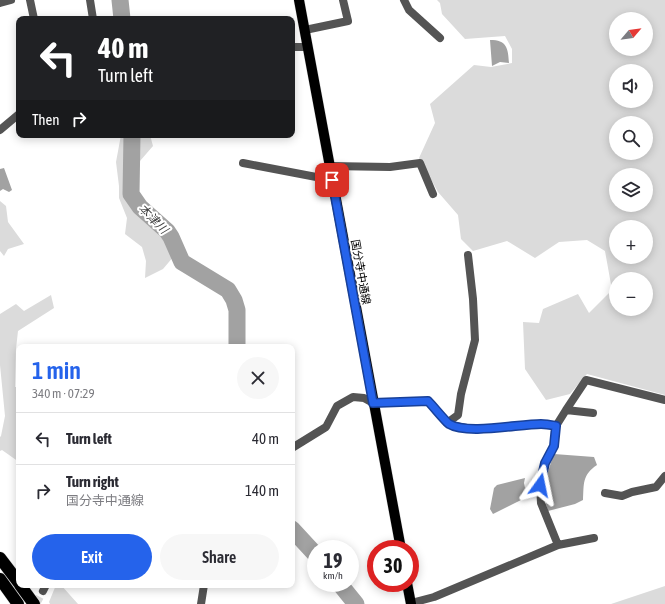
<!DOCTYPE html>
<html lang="en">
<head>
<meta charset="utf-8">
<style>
  :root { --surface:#fff; --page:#f7f7f7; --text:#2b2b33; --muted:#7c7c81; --line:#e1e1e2; --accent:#2563eb }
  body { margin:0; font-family:"Asap Condensed","Noto Sans JP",sans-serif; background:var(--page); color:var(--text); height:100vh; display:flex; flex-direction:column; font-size:15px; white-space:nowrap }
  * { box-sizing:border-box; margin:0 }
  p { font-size:13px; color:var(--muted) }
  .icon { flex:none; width:22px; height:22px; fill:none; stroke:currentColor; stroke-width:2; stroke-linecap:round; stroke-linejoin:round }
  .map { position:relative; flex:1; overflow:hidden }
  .side { position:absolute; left:16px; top:344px; width:279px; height:244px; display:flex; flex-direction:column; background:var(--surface); border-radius:8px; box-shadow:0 2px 10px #0003 }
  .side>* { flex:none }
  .top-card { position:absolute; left:16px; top:16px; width:279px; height:122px; border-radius:8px; box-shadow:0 2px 10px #0003; background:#202124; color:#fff; overflow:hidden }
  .needle { width:26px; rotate:61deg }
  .fabs { position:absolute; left:609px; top:12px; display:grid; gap:8px }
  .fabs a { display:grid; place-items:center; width:44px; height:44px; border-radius:50%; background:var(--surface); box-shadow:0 2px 10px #0003; font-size:20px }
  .speed { position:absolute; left:307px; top:540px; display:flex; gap:8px; font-size:20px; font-weight:700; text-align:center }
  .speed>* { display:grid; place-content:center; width:52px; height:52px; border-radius:50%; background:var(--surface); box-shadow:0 2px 10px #0003; line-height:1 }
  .speed small { font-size:10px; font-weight:400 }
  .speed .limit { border:6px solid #d22; background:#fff; color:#111 }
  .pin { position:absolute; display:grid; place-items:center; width:34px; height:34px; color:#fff; margin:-17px; border-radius:8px; box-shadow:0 2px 6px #0006 }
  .me { position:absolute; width:44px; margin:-22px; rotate:12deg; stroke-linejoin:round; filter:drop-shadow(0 0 3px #0008) }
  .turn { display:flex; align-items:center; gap:14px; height:84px; padding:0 16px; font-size:18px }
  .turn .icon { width:52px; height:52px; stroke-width:2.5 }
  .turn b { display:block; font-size:28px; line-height:34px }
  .then { display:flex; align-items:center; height:38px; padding:0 16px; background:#0003; gap:8px; font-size:15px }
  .round { display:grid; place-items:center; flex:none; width:42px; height:42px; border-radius:21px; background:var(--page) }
  .head { display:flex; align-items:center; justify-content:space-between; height:68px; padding:0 16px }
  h1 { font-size:24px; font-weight:600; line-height:30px; color:var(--accent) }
  .primary-button { display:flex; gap:8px; margin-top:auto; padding:8px 16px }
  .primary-button a { flex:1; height:46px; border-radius:24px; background:var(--accent); color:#fff; font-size:16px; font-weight:600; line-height:46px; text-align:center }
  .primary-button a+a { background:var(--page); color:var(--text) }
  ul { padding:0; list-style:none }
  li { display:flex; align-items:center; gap:12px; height:52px; padding:0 16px; border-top:1px solid var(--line) }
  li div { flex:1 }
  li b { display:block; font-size:15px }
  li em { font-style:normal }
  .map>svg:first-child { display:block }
  .green { fill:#dbdbdb; fill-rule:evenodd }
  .water { fill:#a2a2a2 }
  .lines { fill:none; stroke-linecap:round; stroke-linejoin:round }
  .river { stroke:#a2a2a2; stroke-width:17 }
  .street-tunnel { stroke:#d9d9d9; stroke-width:8; stroke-dasharray:8 4; stroke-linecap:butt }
  .primary-casing { stroke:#dbdbdb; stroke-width:11 }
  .highway-casing { stroke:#dbdbdb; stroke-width:13 }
  .street { stroke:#545454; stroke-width:8 }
  .primary { stroke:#000; stroke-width:10 }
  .highway { stroke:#000; stroke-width:12 }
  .route-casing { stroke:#184099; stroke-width:10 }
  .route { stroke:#2563eb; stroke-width:7 }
  .labels { text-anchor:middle; stroke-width:4; stroke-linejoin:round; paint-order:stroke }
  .street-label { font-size:11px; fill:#000; stroke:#fff }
  .water-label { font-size:12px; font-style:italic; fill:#434343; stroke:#fff }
</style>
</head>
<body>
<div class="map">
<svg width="665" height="604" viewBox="0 0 665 604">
  <rect width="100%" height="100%" fill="#fff"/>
  <path class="green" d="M437 0H665V395L587 374 570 394 546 400 525 369 523 322 539 323 543 309 578 294 589 313 612 290 605 251 587 240 559 242 535 258 507 241 473 251 461 239 458 215 438 192 419 158 435 123 430 104 474 65 491 67 512 63V49L505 36 465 39 442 14 440 3ZM616 19H646V49H616ZM616 71H646V101H616ZM616 123H646V153H616ZM616 175H646V205H616ZM616 227H646V257H616ZM616 279H646V309H616Z
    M121 135H150L153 146 127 176 128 195 137 208 162 229 169 241 174 256 163 269 145 278 146 261 142 247 125 234 127 218 119 198V186L116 162Z
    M0 201 6 206 8 222 24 244 8 249 4 256 0 251Z
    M51 295 54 308 18 331 16 349 15 387H19V462L2 450 0 451V437L1 436 5 416 0 365V314L16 304 24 311Z
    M56 585H61L78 604H50L49 602Z
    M665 586V604H611Z"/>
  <path class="water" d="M490 40C507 40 508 48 509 63L500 62 492 66Z
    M4 168 12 190 9 192 3 189 0 191V169Z
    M554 454 594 457 597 465C582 475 584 484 583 500L575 504 548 511C541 492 547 473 554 454Z
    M525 478 524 483 525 488 521 496V500L493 514 490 509 494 488 497 485Z"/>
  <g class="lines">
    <path class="river" d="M120 0 122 19
      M132 135 131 194 140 207 167 231 171 237 182 262 228 290 234 300 237 310V347
      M292 529 316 555
      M339 583 356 604"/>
    <path class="street-tunnel" d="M36 604 43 591"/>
    <defs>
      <path id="primary" d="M299 0 401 549
        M407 583 411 604"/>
      <path id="highway" d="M0 558 19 583
        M0 579 18 604
        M20 585 34 604"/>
    </defs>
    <use href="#primary" class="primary-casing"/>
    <use href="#highway" class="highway-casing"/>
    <path class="street" d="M30 0 34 19
      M90 0 93 19
      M404 0 409 10 440 38
      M0 3 11 0
      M305 30 348 21 343 0
      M292 47H308
      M0 130 19 114
      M243 163 332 180
      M330 166 390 167 420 163 433 194
      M566 410 586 380 665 400
      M447 423C474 435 512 425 541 424 546 424 551 425 556 426
      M292 448 326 427 337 406 353 397 364 398 373 403 428 401 447 423 458 415 461 394 475 340 473 299 468 255
      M605 493 622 496 632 492 656 487 665 476
      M558 545 541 503 540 485 545 463 554 446 556 426 566 410 593 413
      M43 591 46 585
      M411 603 434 597 558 545 594 538
      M201 604 204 585"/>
    <use href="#primary" class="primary"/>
    <use href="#highway" class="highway"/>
  </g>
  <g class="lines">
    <defs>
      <path id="route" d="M332 180 373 403 428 401C433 406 445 421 449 424 467 435 519 424 541 424 546 424 551 425 556 426L554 446 545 463 540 485"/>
    </defs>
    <use href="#route" class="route-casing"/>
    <use href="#route" class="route"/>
  </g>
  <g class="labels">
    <g class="street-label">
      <text transform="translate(361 272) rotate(80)" y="4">国分寺中通線</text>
    </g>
    <g class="water-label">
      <text transform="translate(153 219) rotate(45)" y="4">本津川</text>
    </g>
  </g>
</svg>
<div class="fabs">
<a><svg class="needle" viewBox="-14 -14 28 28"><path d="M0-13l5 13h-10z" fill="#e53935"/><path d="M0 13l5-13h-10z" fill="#7c7c81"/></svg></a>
<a><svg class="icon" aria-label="sound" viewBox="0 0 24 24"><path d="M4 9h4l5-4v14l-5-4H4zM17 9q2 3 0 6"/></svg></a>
<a><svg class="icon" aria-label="search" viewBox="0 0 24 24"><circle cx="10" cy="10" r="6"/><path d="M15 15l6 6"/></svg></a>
<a><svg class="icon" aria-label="layers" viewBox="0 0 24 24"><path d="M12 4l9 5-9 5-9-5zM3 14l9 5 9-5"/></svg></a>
<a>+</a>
<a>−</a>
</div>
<div class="speed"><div>19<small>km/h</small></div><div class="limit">30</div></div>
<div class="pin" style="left:332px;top:180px;background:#d93025"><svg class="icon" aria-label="arrive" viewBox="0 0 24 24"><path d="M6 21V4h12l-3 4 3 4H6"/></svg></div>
<svg class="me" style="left:540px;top:485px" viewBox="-20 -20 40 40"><path d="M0-17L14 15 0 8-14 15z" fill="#2563eb" stroke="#fff" stroke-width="4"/></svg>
<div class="top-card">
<div class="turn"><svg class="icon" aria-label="left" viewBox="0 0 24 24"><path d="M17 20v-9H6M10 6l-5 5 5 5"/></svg><div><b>40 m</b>Turn left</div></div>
<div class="then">Then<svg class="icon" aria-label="right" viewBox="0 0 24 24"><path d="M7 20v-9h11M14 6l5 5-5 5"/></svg></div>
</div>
<section class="side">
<div class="head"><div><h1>1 min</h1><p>340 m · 07:29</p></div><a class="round"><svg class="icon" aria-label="close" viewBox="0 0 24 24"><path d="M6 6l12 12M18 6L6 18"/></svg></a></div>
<ul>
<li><svg class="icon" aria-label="left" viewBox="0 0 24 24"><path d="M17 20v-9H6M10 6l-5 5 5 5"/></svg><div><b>Turn left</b></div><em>40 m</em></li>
<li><svg class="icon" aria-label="right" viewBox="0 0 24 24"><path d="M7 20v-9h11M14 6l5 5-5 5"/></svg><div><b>Turn right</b><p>国分寺中通線</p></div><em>140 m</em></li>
</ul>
<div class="primary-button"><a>Exit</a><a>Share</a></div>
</section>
</div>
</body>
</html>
